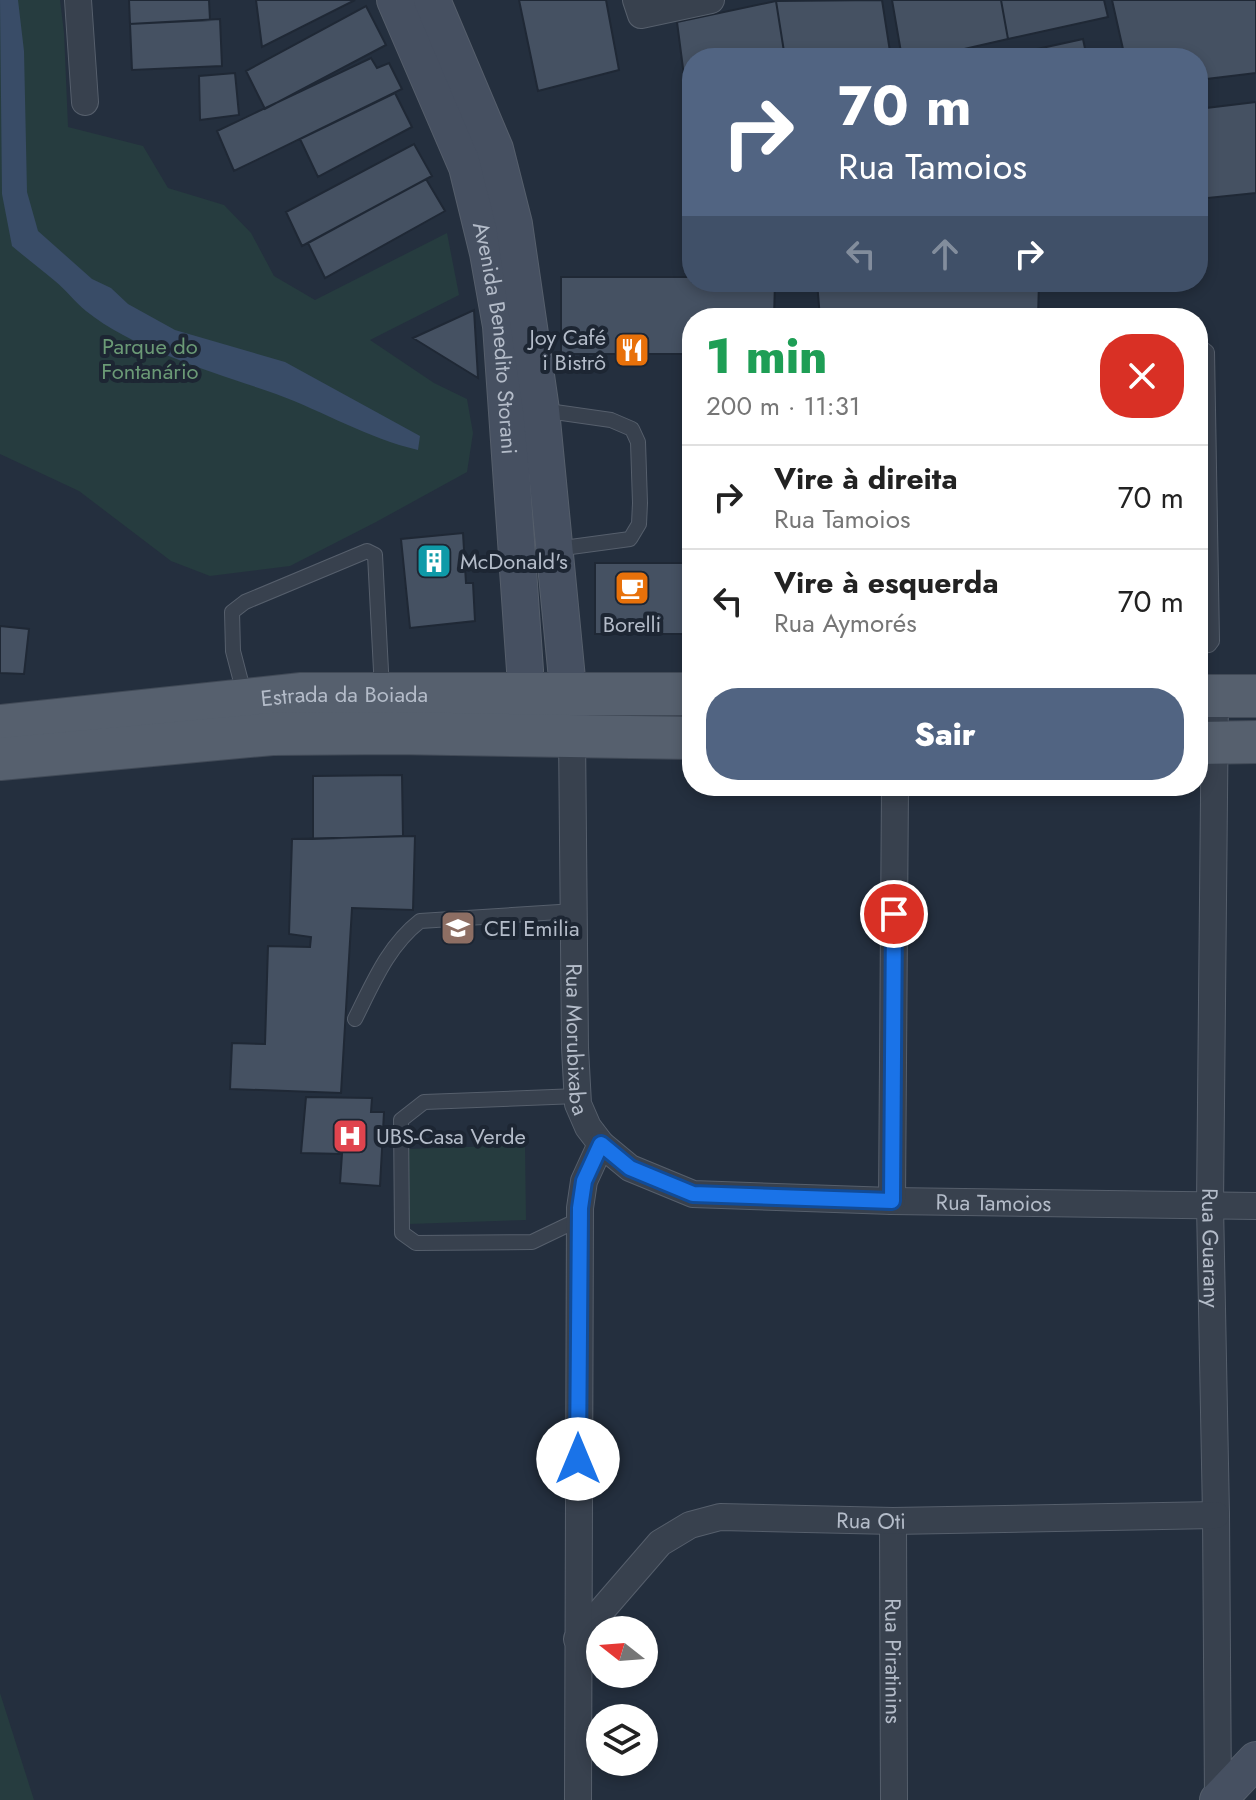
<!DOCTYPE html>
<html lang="pt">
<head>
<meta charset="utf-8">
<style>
  :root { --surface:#fff; --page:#f6f6f6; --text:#222; --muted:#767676; --line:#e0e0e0; --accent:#516482 }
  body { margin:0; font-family:Jost,sans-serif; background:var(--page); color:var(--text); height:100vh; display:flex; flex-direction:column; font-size:30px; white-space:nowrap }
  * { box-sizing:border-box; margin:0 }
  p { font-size:26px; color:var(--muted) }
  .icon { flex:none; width:44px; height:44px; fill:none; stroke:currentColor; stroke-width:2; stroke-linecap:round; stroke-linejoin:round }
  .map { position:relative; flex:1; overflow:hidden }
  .panel { position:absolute; left:682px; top:308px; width:526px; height:488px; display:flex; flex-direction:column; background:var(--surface); border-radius:32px; box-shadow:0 4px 12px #0003 }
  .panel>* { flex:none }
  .hud { position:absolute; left:682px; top:48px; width:526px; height:244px; border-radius:32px; box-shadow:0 4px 12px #0003; background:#516482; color:#fff; overflow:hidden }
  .needle { width:52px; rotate:287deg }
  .tools { position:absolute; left:586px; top:1616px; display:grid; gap:16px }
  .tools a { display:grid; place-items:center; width:72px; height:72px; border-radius:50%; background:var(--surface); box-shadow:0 4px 12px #0003; font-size:40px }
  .pin { position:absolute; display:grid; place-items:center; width:68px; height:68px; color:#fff; margin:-34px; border:4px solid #fff; border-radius:50%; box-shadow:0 2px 8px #0007 }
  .me { position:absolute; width:88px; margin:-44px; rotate:0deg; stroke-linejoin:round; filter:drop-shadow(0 0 6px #0008) }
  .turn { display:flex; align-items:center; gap:28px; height:168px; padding:0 24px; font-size:36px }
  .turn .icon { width:104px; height:104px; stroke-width:2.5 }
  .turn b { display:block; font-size:56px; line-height:68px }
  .lanes { display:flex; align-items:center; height:76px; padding:0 24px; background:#0003; justify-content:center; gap:40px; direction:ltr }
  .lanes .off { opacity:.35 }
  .round { display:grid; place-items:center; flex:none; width:84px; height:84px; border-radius:32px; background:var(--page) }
  .head { display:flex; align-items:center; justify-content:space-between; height:136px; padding:0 24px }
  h1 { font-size:48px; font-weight:800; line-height:60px; color:#1e9e55 }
  .action { display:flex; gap:16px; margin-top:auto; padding:16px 24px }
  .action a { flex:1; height:92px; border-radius:32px; background:var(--accent); color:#fff; font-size:32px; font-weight:800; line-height:92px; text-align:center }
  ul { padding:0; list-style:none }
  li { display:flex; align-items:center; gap:24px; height:104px; padding:0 24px; border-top:2px solid var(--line) }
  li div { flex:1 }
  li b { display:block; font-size:30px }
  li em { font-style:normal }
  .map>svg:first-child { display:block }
  .green { fill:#263c3f }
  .water { fill:#394c67 }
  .building { fill:#455162; stroke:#1f2835; stroke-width:2 }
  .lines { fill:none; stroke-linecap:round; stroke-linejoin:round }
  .lane-casing { stroke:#565f6c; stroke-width:16 }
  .street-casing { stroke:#565f6c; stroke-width:28 }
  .secondary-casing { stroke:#565f6c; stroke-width:38 }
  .primary-casing { stroke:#414a57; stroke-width:44 }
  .lane { stroke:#38414e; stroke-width:14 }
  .street { stroke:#38414e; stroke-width:26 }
  .secondary { stroke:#465061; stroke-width:36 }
  .primary { stroke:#56606e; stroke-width:42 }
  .route-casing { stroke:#114b97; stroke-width:20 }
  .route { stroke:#1a73e8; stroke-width:14 }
  .labels { text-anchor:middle; stroke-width:8; stroke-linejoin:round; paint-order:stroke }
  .poi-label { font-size:22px; fill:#b4bcc9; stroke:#1d2633; text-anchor:start }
  .street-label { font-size:22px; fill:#b4bcc9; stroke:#1d2633 }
  .park-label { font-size:22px; fill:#6b9a76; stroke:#1d2633 }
</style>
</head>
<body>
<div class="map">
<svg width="1256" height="1800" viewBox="0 0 1256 1800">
  <rect width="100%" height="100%" fill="#242f3e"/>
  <path class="green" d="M0 0H60L64 33 68 127 143 146 168 188 224 205 251 233 274 276 315 300 447 233 459 295 370 340 434 383 467 399 473 433 467 472 376 522 290 566 210 576 171 561 79 491 0 454Z
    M525 1145 526 1220 409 1224 408 1149Z
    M0 1693 34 1800H0Z"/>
  <path class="water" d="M0 0H18L24 51 27 192 38 231 92 279 111 288 128 304 175 330 285 362 420 436 418 450C367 438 325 412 276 394 217 373 134 350 86 311 75 302 66 290 55 281 41 269 26 258 12 246L2 194Z"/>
  <path class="building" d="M129 0H209L210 20 130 24Z
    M256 0H355L262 47Z
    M519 0H606L619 70 538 91Z
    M882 0 891 58H785L776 1Z
    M892 0H1001L1008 39 925 58H902Z
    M1001 0H1104L1108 17 1008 39Z
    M1112 0H1256V73L1198 80V58H1125Z
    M776 1 785 58H692V106L688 107 677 22Z
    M366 6 386 45 265 109 246 71Z
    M220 19 222 66 132 70 130 24Z
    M1083 39 1087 58H996Z
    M371 58 377 68 389 63 402 89 234 171 217 131Z
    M235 73 239 115 200 120 199 76Z
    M395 93 412 127 318 177 300 139Z
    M1256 102V193L1198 199V109Z
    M414 144 432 176 302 246 286 212Z
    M426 179 445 211 325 278 308 243Z
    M561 277H692V282H775L774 318H692V354H561Z
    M817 282H1039L1038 318H820Z
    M474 310 478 378 413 338Z
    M686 419H692V493L685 492Z
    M463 533 466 583H473L475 621 410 628 401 539Z
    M595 563H692V634H595Z
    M0 626 29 629 24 674 0 673Z
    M402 775 403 836 313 839V776Z
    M415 836 413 910 352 908 341 1093 230 1089 232 1043 265 1044 268 946 310 947 311 937 289 934 292 839Z
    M306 1097 372 1098 371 1112H384L380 1186 340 1183 342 1154 301 1153Z"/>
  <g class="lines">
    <defs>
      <path id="lane" d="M1198 345 1207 352 1212 641 1209 645 1198 646
        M541 410 611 420 632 429 638 442 640 503 639 524 630 539 556 549
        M245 697 233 651 232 612 245 602 367 551 375 555 382 690
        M355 1019C373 983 388 946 420 921L575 911
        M578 1096 424 1102 401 1120 402 1233 416 1243 532 1242 580 1219"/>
      <g id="street">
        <path d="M78 0 85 102"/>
        <path d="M636 0 641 15 711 0"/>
        <path id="s1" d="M1215 696 1210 1205 1216 1515 1218 1800"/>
        <path id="s2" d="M572 735 575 1048 578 1104 588 1127 601 1144 630 1168 693 1194 892 1201 1256 1206"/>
        <path d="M892 1201 895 786"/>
        <path id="s3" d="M893 1521 894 1800"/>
        <path id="s4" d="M577 1639 660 1543 690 1525 720 1517 893 1521 1216 1515"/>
        <path d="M578 1800 580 1208 584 1181 601 1144"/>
      </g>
      <g id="secondary">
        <path id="s5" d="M395 0 467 167 488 253 501 326 525 670 526 723"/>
        <path d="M432 0 495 149 514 224 541 410 571 720"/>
        <path d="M1218 1800 1256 1760"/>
      </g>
      <g id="primary">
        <path d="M1198 696H1256"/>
        <path id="s6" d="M0 726 302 694H692"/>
        <path d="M1198 743 1256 742"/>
        <path d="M0 759 272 734 395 733 692 738"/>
      </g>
    </defs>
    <use href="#lane" class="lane-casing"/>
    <use href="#street" class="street-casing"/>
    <use href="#secondary" class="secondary-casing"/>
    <use href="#primary" class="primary-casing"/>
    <use href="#lane" class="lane"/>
    <use href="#street" class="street"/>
    <use href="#secondary" class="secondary"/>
    <use href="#primary" class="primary"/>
  </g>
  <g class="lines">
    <defs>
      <path id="route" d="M578 1459 580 1208 584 1181 601 1144 630 1168 693 1194 892 1201 894 914"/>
    </defs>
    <use href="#route" class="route-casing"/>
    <use href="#route" class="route"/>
  </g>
  <defs>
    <symbol id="restaurant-square" viewBox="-11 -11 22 22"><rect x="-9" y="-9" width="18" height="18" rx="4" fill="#e8710a" stroke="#1d2633"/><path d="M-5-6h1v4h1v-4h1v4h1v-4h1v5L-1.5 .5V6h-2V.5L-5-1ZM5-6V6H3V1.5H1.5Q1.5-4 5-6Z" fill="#fff"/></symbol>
    <symbol id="building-square" viewBox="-11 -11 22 22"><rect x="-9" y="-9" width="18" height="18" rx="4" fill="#0f9aa8" stroke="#1d2633"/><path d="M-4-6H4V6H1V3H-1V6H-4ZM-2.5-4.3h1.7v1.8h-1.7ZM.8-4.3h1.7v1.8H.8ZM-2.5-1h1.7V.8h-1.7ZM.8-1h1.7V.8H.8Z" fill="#fff"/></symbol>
    <symbol id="cafe-square" viewBox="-11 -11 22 22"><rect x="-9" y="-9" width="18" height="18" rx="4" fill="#e8710a" stroke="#1d2633"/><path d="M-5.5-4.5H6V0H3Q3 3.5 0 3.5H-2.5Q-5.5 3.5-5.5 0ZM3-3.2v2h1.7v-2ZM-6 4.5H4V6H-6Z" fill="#fff"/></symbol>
    <symbol id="school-square" viewBox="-11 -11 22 22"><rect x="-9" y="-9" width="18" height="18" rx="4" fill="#8d6e63" stroke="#1d2633"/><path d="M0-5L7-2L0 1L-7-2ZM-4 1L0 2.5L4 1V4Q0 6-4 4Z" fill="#fff"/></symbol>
    <symbol id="hospital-square" viewBox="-11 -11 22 22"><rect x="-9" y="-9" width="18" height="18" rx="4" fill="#e0444e" stroke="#1d2633"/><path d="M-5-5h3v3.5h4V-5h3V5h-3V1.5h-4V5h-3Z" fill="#fff"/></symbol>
  </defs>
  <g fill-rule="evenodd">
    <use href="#restaurant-square" x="612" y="330" width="40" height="40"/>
    <use href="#building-square" x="414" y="541" width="40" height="40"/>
    <use href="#cafe-square" x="612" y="568" width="40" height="40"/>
    <use href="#school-square" x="438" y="908" width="40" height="40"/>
    <use href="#hospital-square" x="330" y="1116" width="40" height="40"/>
  </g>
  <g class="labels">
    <g class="poi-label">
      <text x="606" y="345" text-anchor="end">Joy Café<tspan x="606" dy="25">i Bistrô</tspan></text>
      <text x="460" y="569">McDonald's</text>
      <text x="632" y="632" text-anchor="middle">Borelli</text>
      <text x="484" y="936">CEI Emilia</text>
      <text x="376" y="1144">UBS-Casa Verde</text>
    </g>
    <g class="street-label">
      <text dy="8" stroke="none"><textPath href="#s5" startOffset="356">Avenida Benedito Storani</textPath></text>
      <text dy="8" stroke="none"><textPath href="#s6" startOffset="346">Estrada da Boiada</textPath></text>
      <text dy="8" stroke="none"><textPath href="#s2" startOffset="304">Rua Morubixaba</textPath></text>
      <text dy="8" stroke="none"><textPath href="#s2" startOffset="822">Rua Tamoios</textPath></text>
      <text dy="8" stroke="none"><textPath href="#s1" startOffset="552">Rua Guarany</textPath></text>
      <text dy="8" stroke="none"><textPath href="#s4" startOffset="344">Rua Oti</textPath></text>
      <text dy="8" stroke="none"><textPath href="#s3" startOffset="140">Rua Piratinins</textPath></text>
    </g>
    <g class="park-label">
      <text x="150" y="354">Parque do<tspan x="150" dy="25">Fontanário</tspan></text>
    </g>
  </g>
</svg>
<div class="tools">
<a><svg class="needle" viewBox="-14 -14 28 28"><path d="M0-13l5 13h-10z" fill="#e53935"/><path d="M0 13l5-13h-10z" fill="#767676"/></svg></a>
<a><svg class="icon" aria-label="layers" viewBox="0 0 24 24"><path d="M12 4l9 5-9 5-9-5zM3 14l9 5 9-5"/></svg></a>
</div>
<div class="pin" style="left:894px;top:914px;background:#d93025"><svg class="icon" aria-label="arrive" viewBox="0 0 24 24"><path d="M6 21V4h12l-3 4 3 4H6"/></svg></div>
<svg class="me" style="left:578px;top:1459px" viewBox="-20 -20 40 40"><circle r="19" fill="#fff"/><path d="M0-13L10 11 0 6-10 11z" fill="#1a73e8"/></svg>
<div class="hud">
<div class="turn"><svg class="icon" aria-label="right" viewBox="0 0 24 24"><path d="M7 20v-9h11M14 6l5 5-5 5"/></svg><div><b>70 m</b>Rua Tamoios</div></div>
<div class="lanes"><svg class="icon off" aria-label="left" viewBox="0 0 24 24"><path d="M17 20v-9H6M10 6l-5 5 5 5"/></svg><svg class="icon off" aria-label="ahead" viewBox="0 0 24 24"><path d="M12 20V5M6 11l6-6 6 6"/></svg><svg class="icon" aria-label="right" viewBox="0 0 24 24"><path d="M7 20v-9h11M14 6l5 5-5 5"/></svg></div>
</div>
<section class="panel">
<div class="head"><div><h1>1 min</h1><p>200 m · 11:31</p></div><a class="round" style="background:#d93025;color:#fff"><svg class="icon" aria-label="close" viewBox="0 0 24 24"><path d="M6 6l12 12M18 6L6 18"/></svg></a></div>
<ul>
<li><svg class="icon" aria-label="right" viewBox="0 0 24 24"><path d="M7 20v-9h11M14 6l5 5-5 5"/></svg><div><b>Vire à direita</b><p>Rua Tamoios</p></div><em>70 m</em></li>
<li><svg class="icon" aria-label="left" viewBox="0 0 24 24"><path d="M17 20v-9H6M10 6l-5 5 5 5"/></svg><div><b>Vire à esquerda</b><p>Rua Aymorés</p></div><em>70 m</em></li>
</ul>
<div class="action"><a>Sair</a></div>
</section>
</div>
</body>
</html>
